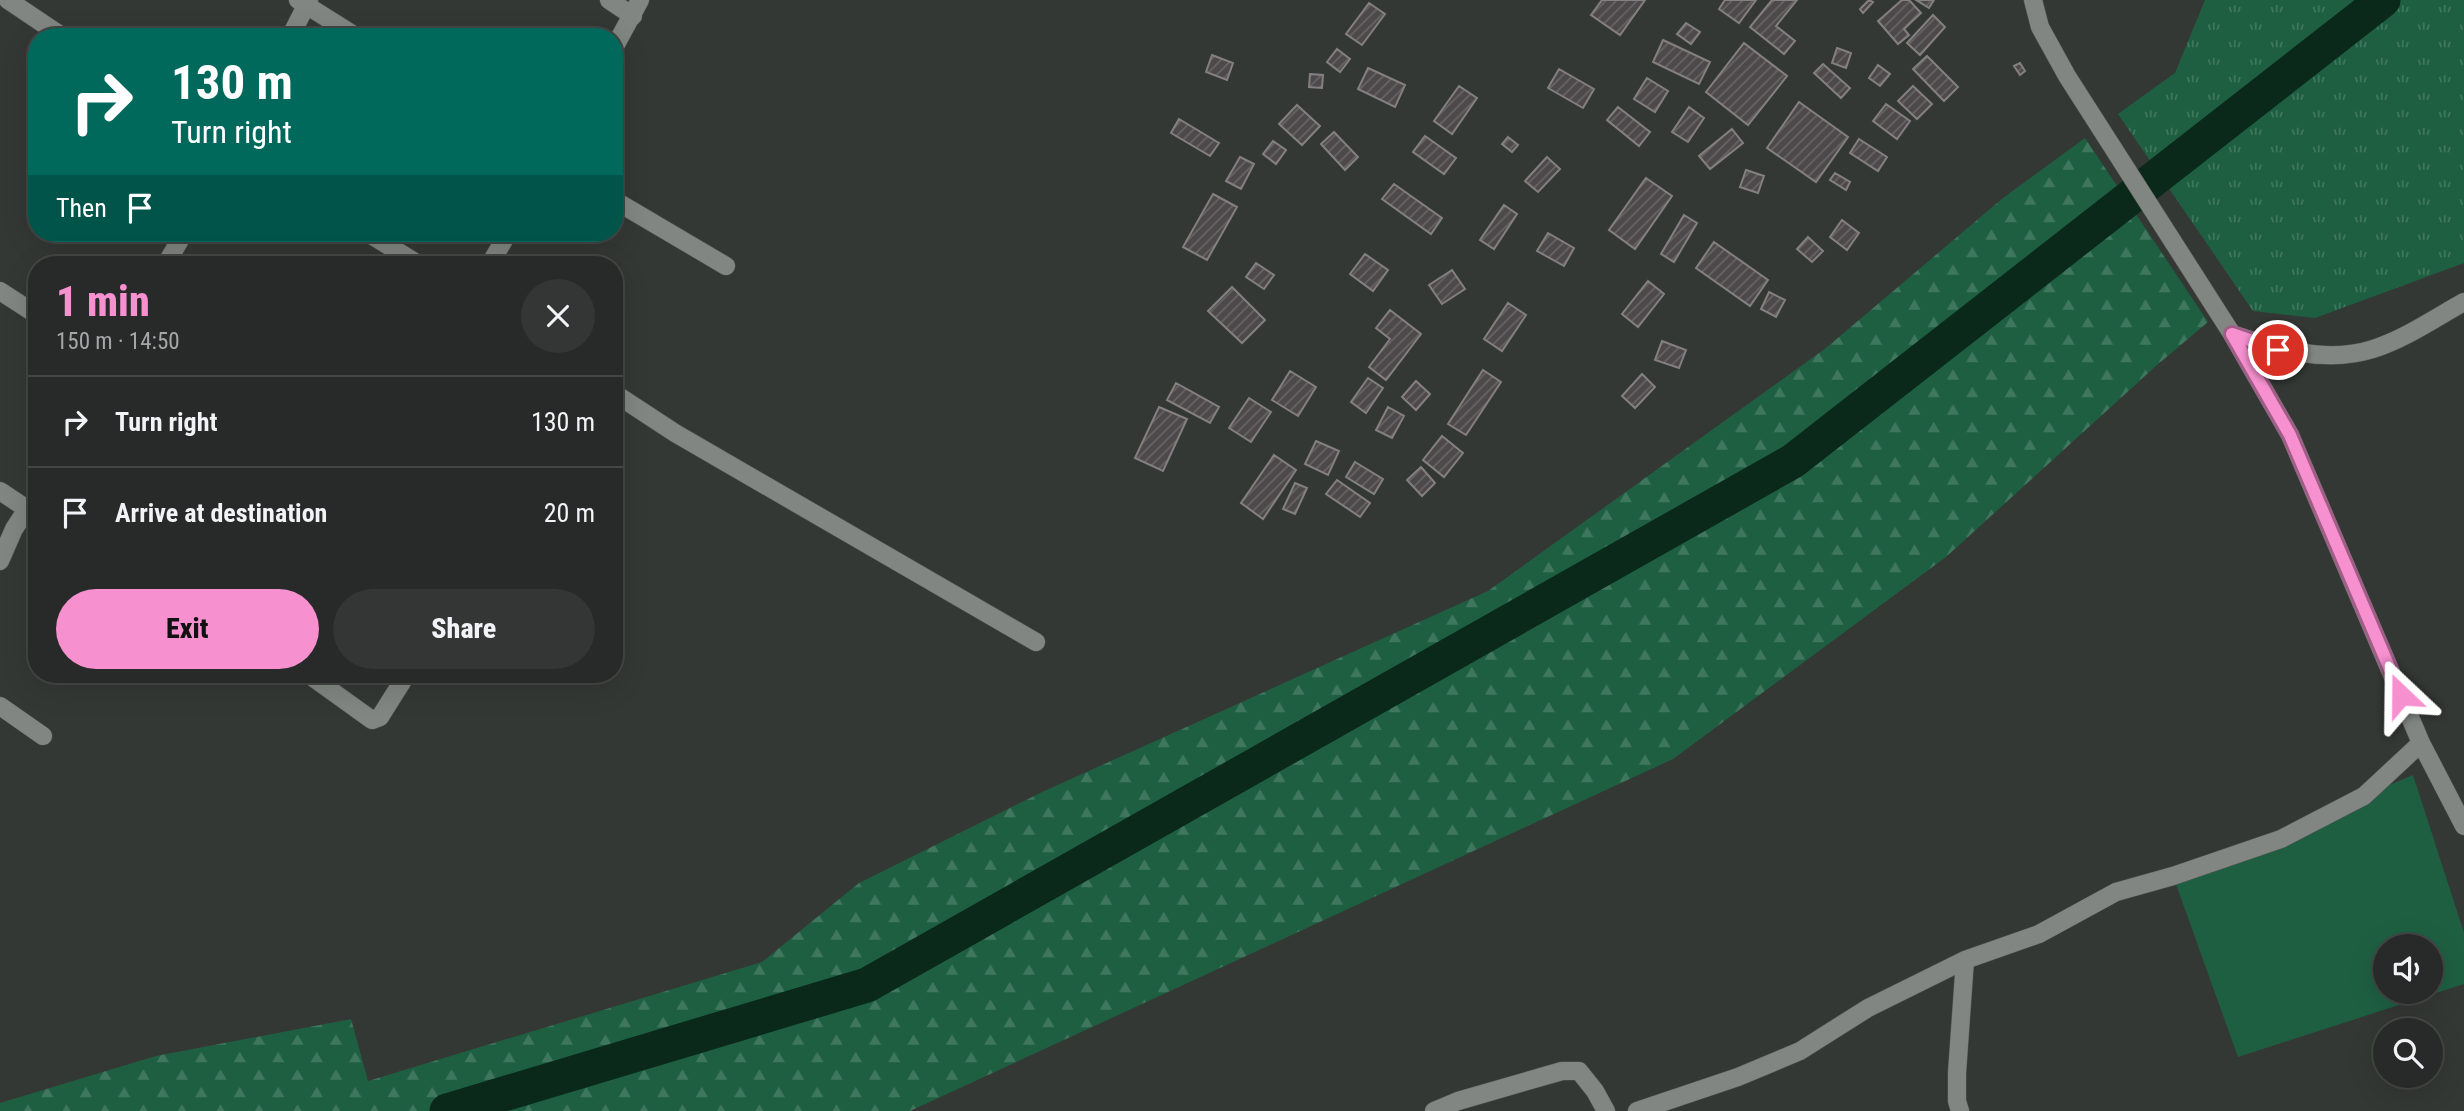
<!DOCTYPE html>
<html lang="en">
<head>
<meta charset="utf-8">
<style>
  :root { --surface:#272a28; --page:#333634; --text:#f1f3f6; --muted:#a4a7a8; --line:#434645; --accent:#f690cf }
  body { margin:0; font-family:"Roboto Condensed",sans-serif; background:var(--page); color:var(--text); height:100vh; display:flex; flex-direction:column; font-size:26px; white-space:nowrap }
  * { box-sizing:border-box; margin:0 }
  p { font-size:23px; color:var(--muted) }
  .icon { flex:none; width:38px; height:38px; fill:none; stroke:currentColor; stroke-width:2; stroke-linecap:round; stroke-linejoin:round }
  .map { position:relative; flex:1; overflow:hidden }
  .drawer { position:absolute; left:28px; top:256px; width:595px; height:427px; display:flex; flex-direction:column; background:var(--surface); border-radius:28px; box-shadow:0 7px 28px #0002,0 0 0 2px var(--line) }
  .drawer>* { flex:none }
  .guide { position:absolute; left:28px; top:28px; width:595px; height:214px; border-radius:28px; box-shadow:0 7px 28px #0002,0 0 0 2px var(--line); background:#00695c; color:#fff; overflow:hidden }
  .buttons { position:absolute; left:2373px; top:934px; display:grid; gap:14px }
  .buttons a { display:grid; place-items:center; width:70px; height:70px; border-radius:50%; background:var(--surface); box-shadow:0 7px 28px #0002,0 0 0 2px var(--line); font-size:35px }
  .pin { position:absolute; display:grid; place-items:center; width:60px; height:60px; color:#fff; margin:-30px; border:4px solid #fff; border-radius:50%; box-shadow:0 2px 7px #0007 }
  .me { position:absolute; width:77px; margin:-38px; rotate:337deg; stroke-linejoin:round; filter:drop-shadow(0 0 5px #0008) }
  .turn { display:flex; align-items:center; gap:24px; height:147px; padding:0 28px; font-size:32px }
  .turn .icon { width:91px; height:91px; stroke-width:2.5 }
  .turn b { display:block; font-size:49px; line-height:60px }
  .then { display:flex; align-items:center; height:66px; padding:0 28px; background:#0003; gap:14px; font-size:26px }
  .round { display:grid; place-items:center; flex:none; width:74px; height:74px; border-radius:37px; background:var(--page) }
  .head { display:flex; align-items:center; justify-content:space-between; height:119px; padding:0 28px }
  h1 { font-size:42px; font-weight:800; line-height:52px; color:var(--accent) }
  .action { display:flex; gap:14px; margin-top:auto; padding:14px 28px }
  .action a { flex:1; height:80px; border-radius:42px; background:var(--accent); color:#111; font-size:28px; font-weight:800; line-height:80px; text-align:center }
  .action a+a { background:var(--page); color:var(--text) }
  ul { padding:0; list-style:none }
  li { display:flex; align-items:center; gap:21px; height:91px; padding:0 28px; border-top:2px solid var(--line) }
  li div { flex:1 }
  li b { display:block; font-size:26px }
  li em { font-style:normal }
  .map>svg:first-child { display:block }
  .grass { fill:url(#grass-tufts) }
  .forest { fill:url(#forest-firs) }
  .garden { fill:#1e5f42; fill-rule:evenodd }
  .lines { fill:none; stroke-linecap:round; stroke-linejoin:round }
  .river { stroke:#0a291b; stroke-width:35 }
  .building { fill:url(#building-hatch); stroke:#847f81; stroke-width:2 }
  .street-casing { stroke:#535654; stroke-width:19 }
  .street { stroke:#818683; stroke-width:18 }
  .route-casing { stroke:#a05e87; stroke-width:18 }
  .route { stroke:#f690cf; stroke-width:12 }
</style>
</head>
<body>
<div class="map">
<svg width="2464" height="1111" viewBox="0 0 2464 1111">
  <defs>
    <pattern id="grass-tufts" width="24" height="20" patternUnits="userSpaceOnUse" patternTransform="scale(1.75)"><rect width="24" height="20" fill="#1e5f42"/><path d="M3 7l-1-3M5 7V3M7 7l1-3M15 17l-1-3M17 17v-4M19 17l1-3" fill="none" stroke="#3f775e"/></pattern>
    <pattern id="forest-firs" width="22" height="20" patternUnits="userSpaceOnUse" patternTransform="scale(1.75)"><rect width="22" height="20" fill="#1e5f42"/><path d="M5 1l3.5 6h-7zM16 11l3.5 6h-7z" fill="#3f775e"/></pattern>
    <pattern id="building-hatch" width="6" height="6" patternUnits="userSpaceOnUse" patternTransform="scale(1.75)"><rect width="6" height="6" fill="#4d494b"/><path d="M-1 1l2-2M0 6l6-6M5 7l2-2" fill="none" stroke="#676465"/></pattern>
  </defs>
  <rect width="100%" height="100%" fill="#343835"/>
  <path class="grass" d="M2205 0H2464V263L2315 318 2253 311 2118 114 2175 73Z"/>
  <path class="forest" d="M2085 138 2208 322 2157 365 1946 557 1673 759 910 1111H0V1103L156 1056 351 1019 368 1081 762 962 859 883 1040 793 1488 591 1826 348 2003 198Z"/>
  <path class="garden" d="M2413 775 2464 933V984L2238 1057 2173 876ZM2385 947H2431V992H2385Z"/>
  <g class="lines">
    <path class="river" d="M447 1111 867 985 1793 461 2383 0"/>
  </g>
  <path class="building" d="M1602 0H1645L1620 35 1591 15Z
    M1725 0H1756L1739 23 1719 9Z
    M1772 0H1797L1776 26 1795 41 1784 54 1750 27Z
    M1869 0 1873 2 1863 13 1860 9Z
    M1902 0H1909L1921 13 1904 29 1909 35 1898 44 1878 21Z
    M1916 0H1934L1929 8Z
    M1369 3 1385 14 1362 45 1346 34Z
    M1933 15 1945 27 1920 55 1907 43Z
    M1686 23 1700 32 1691 44 1677 34Z
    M1663 40 1710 62 1699 84 1653 62Z
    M1744 43 1787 76 1748 125 1706 92Z
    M1837 48 1851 53 1846 68 1832 63Z
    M1337 49 1350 59 1340 72 1327 62Z
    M1212 55 1233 63 1227 80 1206 72Z
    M1927 56 1958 87 1944 101 1913 69Z
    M2020 63 2025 71 2020 75 2014 66Z
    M1823 64 1850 88 1841 98 1814 73Z
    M1878 65 1890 74 1880 86 1869 78Z
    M1368 68 1405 85 1395 107 1358 89Z
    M1559 69 1594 89 1583 108 1548 88Z
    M1310 74 1323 75 1322 88 1309 87Z
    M1647 78 1668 91 1655 112 1634 99Z
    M1459 86 1477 98 1452 134 1434 121Z
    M1913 86 1932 104 1917 119 1898 101Z
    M1799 102 1848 137 1816 182 1767 148Z
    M1886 104 1910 121 1897 139 1873 121Z
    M1297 105 1320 126 1302 145 1279 124Z
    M1618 107 1650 132 1639 146 1607 120Z
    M1689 107 1704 118 1688 142 1672 132Z
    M1179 119 1219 143 1210 156 1171 133Z
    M1732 129 1743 143 1710 169 1699 156Z
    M1334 132 1358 157 1345 170 1321 144Z
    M1425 136 1456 158 1444 174 1413 152Z
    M1508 137 1518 145 1512 152 1502 144Z
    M1859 139 1887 157 1878 171 1850 153Z
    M1273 141 1286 150 1276 164 1263 154Z
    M1240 157 1254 164 1241 189 1226 181Z
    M1547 157 1560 169 1538 192 1525 181Z
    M1746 170 1764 176 1758 193 1740 187Z
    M1835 173 1850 182 1846 190 1830 180Z
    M1646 178 1672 196 1635 249 1609 230Z
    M1394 184 1442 218 1431 234 1382 199Z
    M1213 194 1237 207 1207 260 1183 247Z
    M1504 205 1517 214 1494 249 1480 240Z
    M1684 215 1697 223 1674 262 1661 254Z
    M1842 220 1859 233 1847 250 1830 237Z
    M1548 233 1574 248 1564 266 1537 251Z
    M1808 237 1823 251 1812 262 1797 249Z
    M1714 242 1768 280 1750 306 1696 268Z
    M1365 254 1388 270 1373 291 1350 274Z
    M1256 263 1274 275 1264 289 1246 277Z
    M1452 270 1465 289 1442 304 1429 285Z
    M1648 281 1664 294 1638 327 1622 314Z
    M1232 287 1265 320 1242 343 1208 311Z
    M1769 292 1785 300 1776 317 1761 309Z
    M1508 303 1526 315 1502 351 1484 339Z
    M1390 310 1421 334 1386 380 1369 367 1390 339 1376 328Z
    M1662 341 1686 350 1679 368 1655 360Z
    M1483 370 1501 382 1466 435 1448 424Z
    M1290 371 1316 387 1298 416 1272 400Z
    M1642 374 1655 387 1635 408 1622 396Z
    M1368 378 1383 388 1366 413 1351 402Z
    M1416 381 1430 394 1416 410 1402 397Z
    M1176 383 1219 407 1210 423 1167 400Z
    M1249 398 1271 412 1251 442 1229 428Z
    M1159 407 1187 419 1163 471 1135 458Z
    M1388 407 1404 416 1392 438 1376 430Z
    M1442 436 1463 453 1444 477 1423 460Z
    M1316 441 1339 451 1328 475 1305 464Z
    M1274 455 1296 470 1263 519 1241 503Z
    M1355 462 1383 479 1374 494 1346 477Z
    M1421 467 1435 483 1422 496 1407 480Z
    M1337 480 1370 503 1360 517 1326 494Z
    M1295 483 1307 488 1295 514 1283 509Z"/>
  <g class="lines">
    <defs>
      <path id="street" d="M8 0 63 37
        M298 0 357 37
        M609 0 633 16
        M2033 0 2040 27 2067 76 2232 334 2290 435 2421 743 2464 826
        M290 37 309 0
        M614 48 640 0
        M614 200 726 266
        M368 233 418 264
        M166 264 184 233
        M490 264 508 233
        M0 291 37 315
        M2232 334C2276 349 2326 364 2373 349 2405 339 2435 318 2464 302
        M614 393 675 433 1036 642
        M0 491 27 509 14 529 0 561
        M308 674 372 720 380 717 407 674
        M0 706 43 736
        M1434 1111 1458 1101 1562 1071H1579L1595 1091 1606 1111
        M1637 1111 1738 1077 1800 1051 1868 1008 1965 960 2039 934 2116 892 2173 876 2281 839 2364 796 2421 743
        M1960 1111 1957 1101V1073L1965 960"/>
    </defs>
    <use href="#street" class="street-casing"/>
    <use href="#street" class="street"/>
  </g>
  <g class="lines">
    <defs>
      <path id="route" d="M2278 350 2232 334 2290 435 2401 695"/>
    </defs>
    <use href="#route" class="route-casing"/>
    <use href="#route" class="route"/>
  </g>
</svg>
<div class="buttons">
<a><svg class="icon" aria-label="sound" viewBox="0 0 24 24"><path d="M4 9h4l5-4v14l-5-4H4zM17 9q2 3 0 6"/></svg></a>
<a><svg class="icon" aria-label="search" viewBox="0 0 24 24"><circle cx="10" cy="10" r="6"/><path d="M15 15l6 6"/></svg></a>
</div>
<div class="pin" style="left:2278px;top:350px;background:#d93025"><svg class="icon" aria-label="arrive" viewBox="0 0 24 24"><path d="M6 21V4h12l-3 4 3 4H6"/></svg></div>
<svg class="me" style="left:2401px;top:695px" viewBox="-20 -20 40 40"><path d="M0-17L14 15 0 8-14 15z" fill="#f690cf" stroke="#fff" stroke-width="4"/></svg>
<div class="guide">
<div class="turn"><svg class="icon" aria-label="right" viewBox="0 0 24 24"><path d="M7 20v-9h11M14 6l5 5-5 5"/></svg><div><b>130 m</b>Turn right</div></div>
<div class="then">Then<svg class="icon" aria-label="arrive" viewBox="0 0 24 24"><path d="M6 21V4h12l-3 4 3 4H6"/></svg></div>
</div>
<section class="drawer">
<div class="head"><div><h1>1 min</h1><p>150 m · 14:50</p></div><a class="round"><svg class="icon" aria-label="close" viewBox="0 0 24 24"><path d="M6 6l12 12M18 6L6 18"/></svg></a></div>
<ul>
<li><svg class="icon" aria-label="right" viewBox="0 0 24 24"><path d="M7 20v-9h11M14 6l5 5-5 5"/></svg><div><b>Turn right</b></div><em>130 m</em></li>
<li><svg class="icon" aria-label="arrive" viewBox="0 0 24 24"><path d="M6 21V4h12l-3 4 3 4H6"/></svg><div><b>Arrive at destination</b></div><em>20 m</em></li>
</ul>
<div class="action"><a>Exit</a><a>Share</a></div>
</section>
</div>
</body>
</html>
